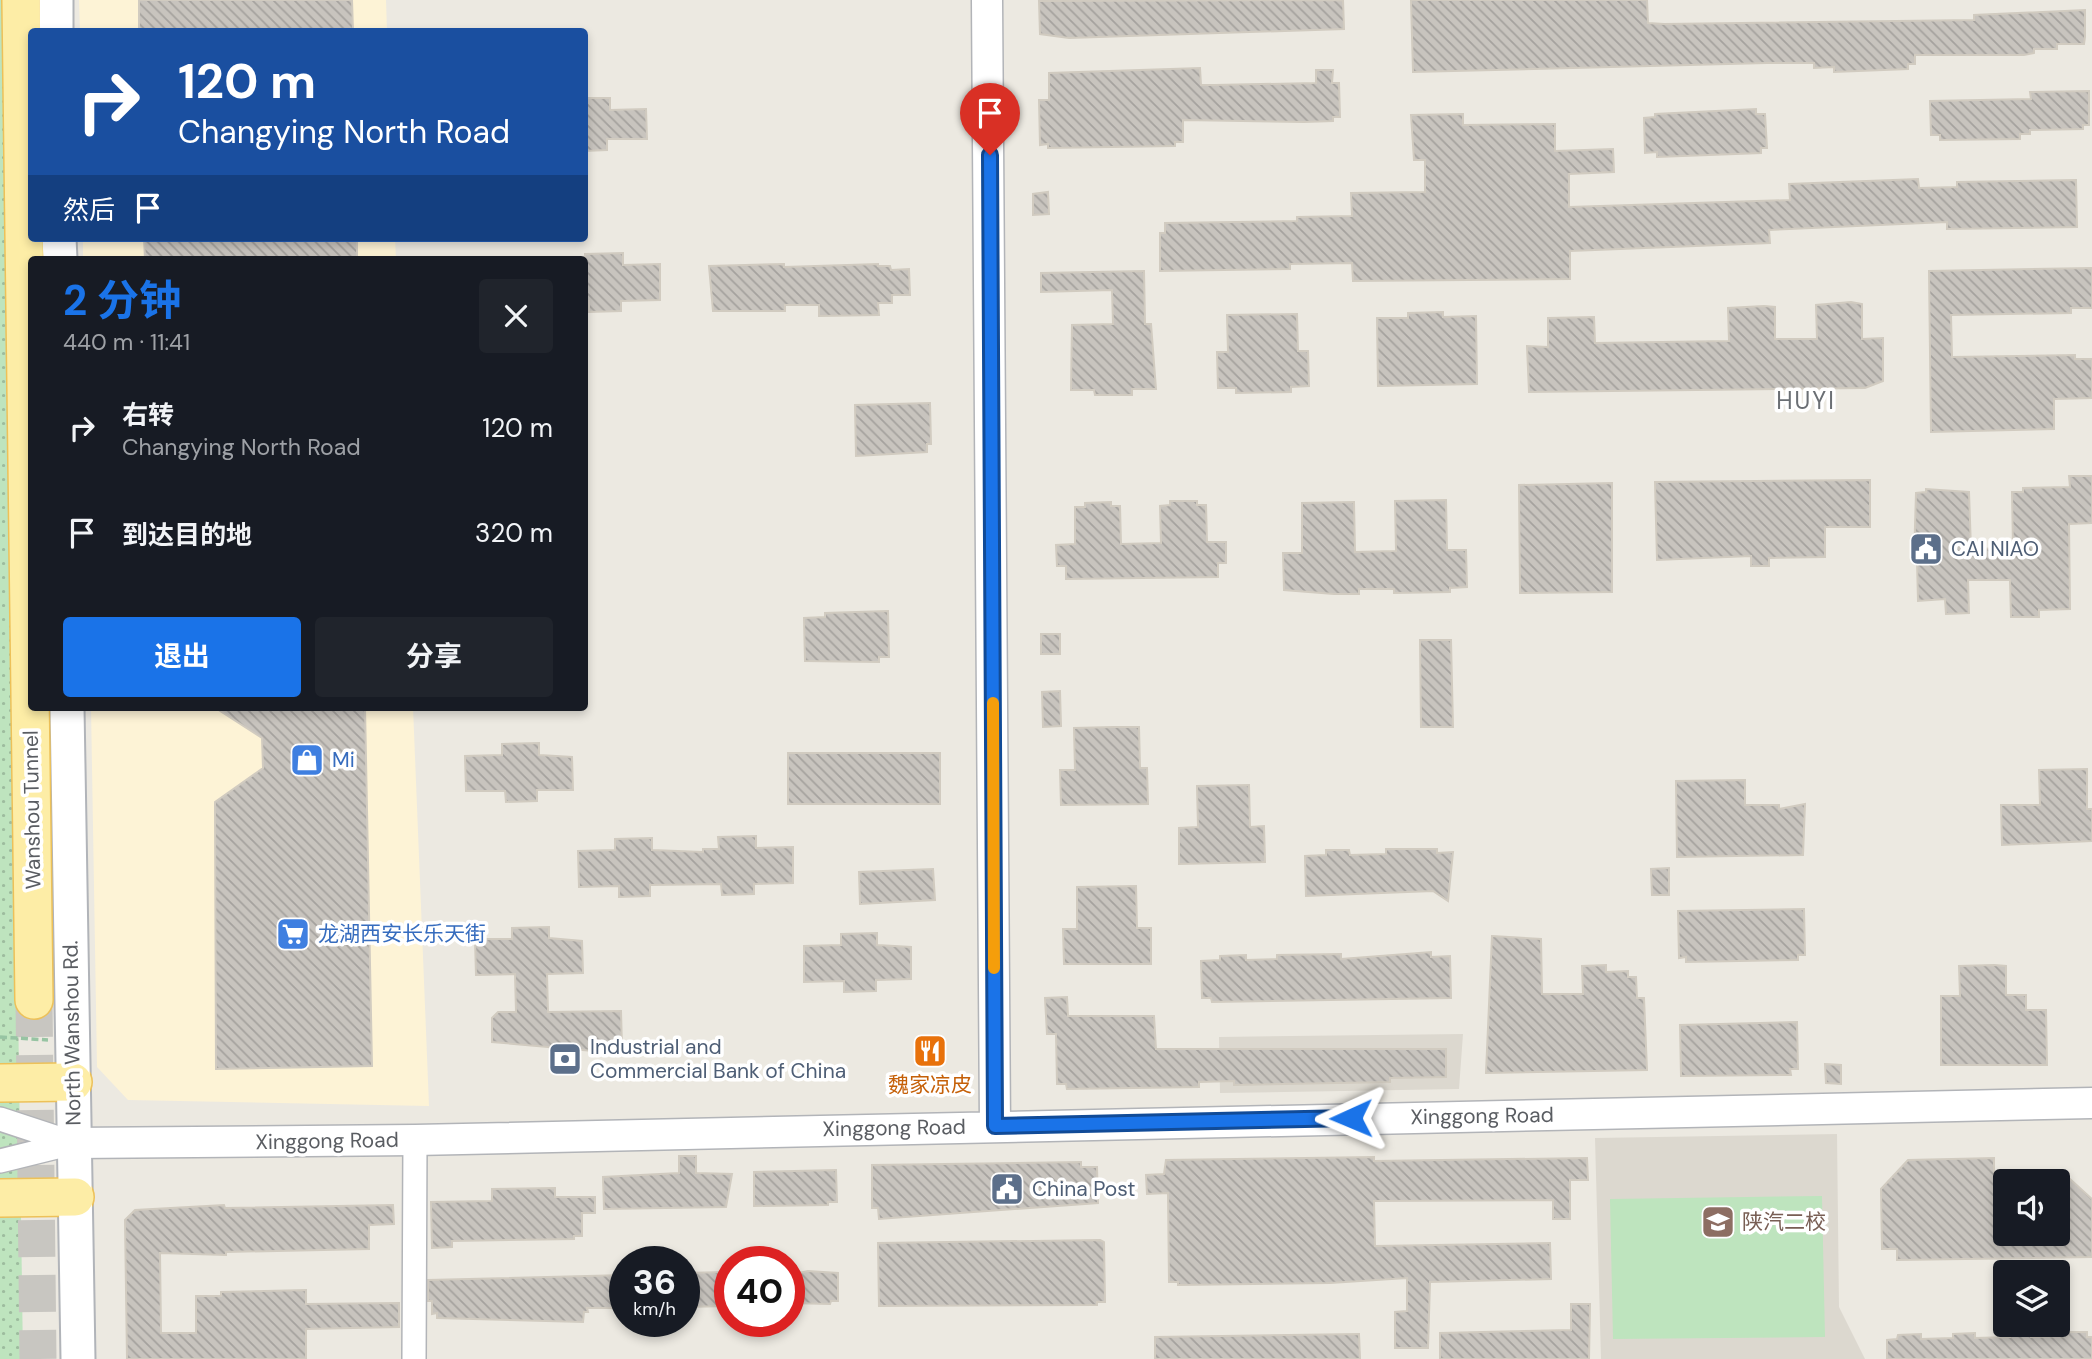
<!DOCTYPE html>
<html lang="zh">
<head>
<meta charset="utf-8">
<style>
  :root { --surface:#171b24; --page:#20242c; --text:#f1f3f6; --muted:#9ea1a6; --accent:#1a73e8 }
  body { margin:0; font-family:"DM Sans","Noto Sans SC",sans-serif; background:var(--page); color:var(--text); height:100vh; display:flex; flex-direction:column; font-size:26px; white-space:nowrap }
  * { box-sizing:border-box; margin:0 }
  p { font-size:23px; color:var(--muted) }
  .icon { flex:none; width:38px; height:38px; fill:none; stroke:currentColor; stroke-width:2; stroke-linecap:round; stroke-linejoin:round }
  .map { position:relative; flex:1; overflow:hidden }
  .side { position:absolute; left:28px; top:256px; width:560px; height:455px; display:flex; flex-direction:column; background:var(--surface); border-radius:7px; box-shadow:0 4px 10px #0003 }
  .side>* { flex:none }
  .hud { position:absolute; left:28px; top:28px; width:560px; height:214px; border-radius:7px; box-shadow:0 4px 10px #0003; background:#1a4fa0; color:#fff; overflow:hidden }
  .tools { position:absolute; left:1993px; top:1169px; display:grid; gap:14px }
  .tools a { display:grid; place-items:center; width:77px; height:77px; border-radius:7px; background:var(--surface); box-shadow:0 4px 10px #0003; font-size:35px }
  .speed { position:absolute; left:609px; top:1246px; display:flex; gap:14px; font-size:35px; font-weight:700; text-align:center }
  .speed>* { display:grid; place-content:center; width:91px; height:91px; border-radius:50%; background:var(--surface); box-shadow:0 4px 10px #0003; line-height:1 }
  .speed small { font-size:18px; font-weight:400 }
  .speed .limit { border:10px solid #d22; background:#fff; color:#111 }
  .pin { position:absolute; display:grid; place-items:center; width:60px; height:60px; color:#fff; margin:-72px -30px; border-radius:50% 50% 50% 0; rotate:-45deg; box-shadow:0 0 7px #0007 }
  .pin .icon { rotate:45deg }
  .me { position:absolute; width:77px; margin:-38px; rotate:269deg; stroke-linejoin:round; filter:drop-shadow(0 0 5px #0008) }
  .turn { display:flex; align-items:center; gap:24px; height:147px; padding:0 35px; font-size:32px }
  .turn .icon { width:91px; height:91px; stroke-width:2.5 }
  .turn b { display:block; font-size:49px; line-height:60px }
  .then { display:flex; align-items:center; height:66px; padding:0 35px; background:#0003; gap:14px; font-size:26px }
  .round { display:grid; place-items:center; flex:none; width:74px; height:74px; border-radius:7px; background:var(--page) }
  .summary { display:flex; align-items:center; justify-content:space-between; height:119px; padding:0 35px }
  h1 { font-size:42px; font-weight:700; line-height:52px; color:var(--accent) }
  .cta { display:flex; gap:14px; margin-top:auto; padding:14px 35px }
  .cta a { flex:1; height:80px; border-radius:7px; background:var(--accent); color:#fff; font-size:28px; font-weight:700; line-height:80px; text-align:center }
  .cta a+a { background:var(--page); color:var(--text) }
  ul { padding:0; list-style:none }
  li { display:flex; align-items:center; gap:21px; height:105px; padding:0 35px }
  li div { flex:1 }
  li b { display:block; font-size:26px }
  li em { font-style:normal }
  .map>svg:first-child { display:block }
  .commercial { fill:#fdf3d6 }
  .education { fill:#dcd8cf }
  .grass { fill:url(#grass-dots) }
  .garden { fill:#bee4be }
  .building { fill:url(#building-back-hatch); stroke:#d1cbc0; stroke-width:2 }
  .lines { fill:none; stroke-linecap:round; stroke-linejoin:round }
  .primary-tunnel { stroke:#c8c6c1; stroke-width:37; stroke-dasharray:37 18; stroke-linecap:butt }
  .minor-casing { stroke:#b2b4b8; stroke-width:26 }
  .tertiary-casing { stroke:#b2b4b8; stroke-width:33 }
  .secondary-casing { stroke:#b1b4b9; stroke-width:37 }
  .primary-casing { stroke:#edc159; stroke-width:40 }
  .path { stroke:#97c4a3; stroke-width:3.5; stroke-dasharray:7 3.5; stroke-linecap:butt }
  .minor { stroke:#fff; stroke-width:23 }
  .tertiary { stroke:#fff; stroke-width:30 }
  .secondary { stroke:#fff; stroke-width:33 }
  .primary { stroke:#fdeda6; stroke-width:37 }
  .route-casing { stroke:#114b97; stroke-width:18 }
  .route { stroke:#1a73e8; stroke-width:12 }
  .slow { stroke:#f59e0b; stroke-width:12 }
  .labels { text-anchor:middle; stroke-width:7; stroke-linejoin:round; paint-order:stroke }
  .service-label { font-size:21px; fill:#4e5e75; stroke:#fff; text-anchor:start }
  .shop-label { font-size:21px; fill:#366cbe; stroke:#fff; text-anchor:start }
  .street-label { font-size:21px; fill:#5a5d62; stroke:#fff }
  .food-label { font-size:21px; fill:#c56008; stroke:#fff }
  .education-label { font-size:21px; fill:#785e54; stroke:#fff; text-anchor:start }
  .quarter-label { font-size:24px; letter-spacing:2px; fill:#6b6f74; stroke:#fff }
</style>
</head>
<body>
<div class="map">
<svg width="2092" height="1359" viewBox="0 0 2092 1359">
  <defs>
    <pattern id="grass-dots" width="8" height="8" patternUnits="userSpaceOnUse" patternTransform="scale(1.75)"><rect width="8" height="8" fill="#bee4be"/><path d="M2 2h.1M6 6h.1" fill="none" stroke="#9dbc9e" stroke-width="1.8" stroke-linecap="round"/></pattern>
    <pattern id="building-back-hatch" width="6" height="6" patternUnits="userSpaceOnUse" patternTransform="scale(1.75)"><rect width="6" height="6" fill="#c8c4be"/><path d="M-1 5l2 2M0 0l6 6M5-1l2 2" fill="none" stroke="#a5a29e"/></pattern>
  </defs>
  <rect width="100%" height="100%" fill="#ece9e1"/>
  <path class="commercial" d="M79 0H386L387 31H80Z
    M83 238H395L396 259H83Z
    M91 707H413L429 1106 128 1100 97 1067Z"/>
  <path class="education" d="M1463 1034 1459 1089 1220 1093 1219 1037Z
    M1837 1134 1839 1307 1865 1359H1601L1595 1138Z"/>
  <path class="grass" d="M0 0H4L23 1359H0Z"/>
  <path class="garden" d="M1822 1196 1825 1337 1613 1339 1610 1199Z"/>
  <path class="building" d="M139 0H352L353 32H139Z
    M1343 0 1344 29 1069 38 1040 34 1039 1Z
    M1411 0H1647L1648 23 1664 24 1974 20V15L2085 10V37L2084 44H2057V49H2034V53L2024 55H1915V64H1908V69L1834 72V67L1814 68V63H1767L1413 72Z
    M1200 68 1201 85H1214L1316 83V70H1333L1332 83H1339L1340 117H1333V121L1304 122 1183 120V142H1175V146L1048 148V144L1040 145 1039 100H1049V73Z
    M2089 91V125H2083V129L2030 130V134H2020V139L1940 140V135H1931L1930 101 2031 99 2030 92Z
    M584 98H610V110L646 109 647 139H607V150L584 151Z
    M1756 109V114H1765L1767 148H1761V153L1657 157V152L1645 153 1644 118 1655 117V114Z
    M1463 114V125L1555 124V151L1613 149 1614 172 1569 174V207L1790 200 1789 184 1918 179 1919 188 1957 187V182L2076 180 2077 227 1947 229V222L1769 230 1770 243 1570 251V279L1353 281 1352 263 1290 264V269L1160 271V233H1165V223L1297 221V217L1352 216 1351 193 1425 192V160H1414L1411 115Z
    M1048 192 1049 214 1033 215V194Z
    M144 238H357V259H145Z
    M623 253V265L660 264V300L621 301V311L589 312V301H584L585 254Z
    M784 264V267L878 264V266H890L891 270 909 269 910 295H892V303H878L879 315 819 316V305H785V311H713L709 266Z
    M2092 268V308H2071V313L1951 315 1952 357 2075 355V359H2092V398L2054 399V429L1931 432 1929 271Z
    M1144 271 1145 324H1151L1156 389H1132V395H1095L1094 390H1071L1072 325 1113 324 1112 290 1041 292V273Z
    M1851 302 1862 304V339L1883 338V381L1865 388 1529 392 1527 346 1548 347V318L1594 317 1595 343 1729 341 1728 308 1764 306 1775 307V339H1817L1816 305Z
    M1443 312V317L1476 316 1477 384 1378 386 1377 318H1408V313Z
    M1297 314 1298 351H1308L1309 386 1291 387V392L1236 393V388H1218L1217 352H1228L1227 315Z
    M930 403 931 444H927V452L856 456 855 405Z
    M2069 476H2092V523L2069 524 2070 609 2039 610V617H2011L2010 580H1968L1969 613 1946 614 1945 599 1918 601 1917 560 1914 559 1916 493 1926 492V489L1969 492 1971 549 2013 548 2012 492H2023V488L2070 487Z
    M1870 480V527H1825V557L1769 558V566H1751V556L1657 560 1655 482Z
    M1612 483V592L1520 593 1519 485Z
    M1446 500 1447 550H1466L1467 587 1450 588V592L1394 593V589H1359V594H1334L1284 590 1283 553H1302V503L1354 502 1355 552 1396 551 1395 501Z
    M1170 501H1197V505H1206L1207 542H1226V563H1218V577L1066 579V566H1057L1056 545 1075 544V507H1085V503L1111 502V506H1120L1121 544 1161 543 1160 506 1170 505Z
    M888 611 889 657H879V662L805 661 804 618 825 617V613Z
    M1041 634H1060V654H1041Z
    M1420 640H1451L1453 727H1421Z
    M1060 691 1061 726 1043 727 1042 692Z
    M214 707H365L372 1066 216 1069 215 802 263 768 262 738Z
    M1114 727H1139L1140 768H1147L1148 804 1061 805 1060 770H1075L1074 728Z
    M539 743V755L572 757 573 790H537V801L506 802 505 791H466L465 756 502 755V744Z
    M788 753H940V804H788Z
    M2087 769V809H2092V841L2002 845 2001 805H2040L2039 770Z
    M1745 780V805H1779V809L1805 804 1803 855 1677 857 1676 781Z
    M1249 785 1250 827 1264 826 1265 862 1179 864V828L1198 827 1197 786Z
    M756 836V848L793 847V883L754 884V894L722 895 721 884 650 885V896L619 897V886L579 887 578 851 615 850V839L652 838V850L703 852V849H719L718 837Z
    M1386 849H1437V853L1453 852 1448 901 1433 891 1306 896 1305 856 1326 855V850H1349L1350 855 1386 854Z
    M1669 868V895H1652L1651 869Z
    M933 869 935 900 860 904 859 872Z
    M1136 886 1137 928H1151V964H1064L1063 929H1077V887Z
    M1804 909 1805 955H1798V960L1686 962V957L1679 958 1678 911Z
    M549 927V938L582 941 583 973 547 974 548 1012 621 1011 622 1047 616 1053 492 1042V1018L498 1012H516L515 974 476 975 475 939H512V928Z
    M877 933V945L911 947V979L876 980V991L844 992V981L804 982V946L841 945V934Z
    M1492 936 1541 939 1542 994H1583L1582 966 1606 965V972L1628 971V977H1636L1637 998H1644L1647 1070 1486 1073Z
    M1431 952V957L1450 956 1451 998 1212 1002 1211 998H1202L1201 961 1220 960V956L1246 955V960L1277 959V955L1341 954V959Z
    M1994 965 2006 966V995H2026V1010H2046L2047 1065H1941V996H1960L1959 966Z
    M1067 997 1068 1016H1154L1156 1049H1446V1077L1390 1078V1082L1234 1085V1081L1199 1082V1087L1067 1089 1066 1084H1057L1056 1034H1047L1045 998Z
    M1797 1022 1798 1069H1790L1791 1075 1681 1076 1680 1025Z
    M1825 1064 1841 1065V1084L1826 1083Z
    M679 1156H696V1173L732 1174 726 1207 604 1209 603 1177 679 1173Z
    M1374 1157V1161L1587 1158 1588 1180H1570V1219H1553V1200L1374 1201 1375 1246 1550 1243 1551 1279 1430 1282 1428 1348H1395V1312L1407 1311V1278L1330 1283 1178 1285V1282H1169L1168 1193 1147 1194 1146 1175 1164 1174 1166 1160Z
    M1994 1158V1180H2006V1234H2058V1179H2070L2092 1199V1257L1897 1260V1249H1882L1881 1189 1908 1160Z
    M1081 1162V1167H1097L1098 1203 879 1219 878 1208H872V1165Z
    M836 1170 837 1202H828V1205L754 1206V1172Z
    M555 1188V1197H595V1213H582V1236H574V1239L452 1241V1247L432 1248 431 1202 492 1201V1189Z
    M224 1205 225 1208 393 1205 394 1224 369 1225V1249L226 1252V1255L160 1253 161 1333H196V1296H221V1292L306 1290V1304L399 1303V1327L306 1329V1359H127L125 1220 135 1210Z
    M1100 1240 1104 1242 1105 1302H1097V1305L879 1306 878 1243Z
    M808 1271 838 1273V1301H831L830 1304 789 1303V1277H799V1273Z
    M726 1272 730 1274 728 1306 684 1307V1273Z
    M625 1275V1308H587L588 1312H584L583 1322 437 1318V1313L432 1314V1301H428V1280Z
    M1571 1304H1590L1589 1359H1440V1333L1571 1330Z
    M2065 1332H2087V1337H2092V1359H1887V1340L1897 1339 1898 1335 1921 1334V1339L1953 1338V1334L1975 1333V1338L2010 1337V1333H2031V1337L2065 1336Z
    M1359 1334 1360 1359H1155V1337Z"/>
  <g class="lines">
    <path class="primary-tunnel" d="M34 1000 38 1359"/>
    <defs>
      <path id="minor" d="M0 1119 73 1143
        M0 1161 73 1143
        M414 1359 415 1140"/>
      <path id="tertiary" d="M987 0 995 1126
        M73 1143 415 1140 2092 1103"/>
      <path id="secondary" d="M56 0V32
        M59 238 60 259
        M67 707 78 1359"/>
      <path id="primary" d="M21 0 34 1000
        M0 1083 73 1082
        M0 1198 75 1197"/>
    </defs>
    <use href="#minor" class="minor-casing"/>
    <use href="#tertiary" class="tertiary-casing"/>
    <use href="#secondary" class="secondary-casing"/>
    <use href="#primary" class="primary-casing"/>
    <path class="path" d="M0 1037 48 1040"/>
    <use href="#minor" class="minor"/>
    <use href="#tertiary" class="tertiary"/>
    <use href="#secondary" class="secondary"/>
    <use href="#primary" class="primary"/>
  </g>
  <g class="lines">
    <defs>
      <path id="route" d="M990 155 995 1126 1351 1118"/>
    </defs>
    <use href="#route" class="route-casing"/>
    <use href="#route" class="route"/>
    <path class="slow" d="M993 703 994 968"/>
  </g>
  <defs>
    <symbol id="civic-square" viewBox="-11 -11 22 22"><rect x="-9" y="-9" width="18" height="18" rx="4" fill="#5c6f8a" stroke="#fff"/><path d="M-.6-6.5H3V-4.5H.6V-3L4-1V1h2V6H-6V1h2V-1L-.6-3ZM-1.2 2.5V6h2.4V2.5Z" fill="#fff"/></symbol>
    <symbol id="shop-square" viewBox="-11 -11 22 22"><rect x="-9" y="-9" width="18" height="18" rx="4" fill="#3f7fe0" stroke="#fff"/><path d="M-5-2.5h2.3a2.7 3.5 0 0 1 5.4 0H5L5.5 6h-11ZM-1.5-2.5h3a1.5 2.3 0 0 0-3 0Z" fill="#fff"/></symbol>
    <symbol id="supermarket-square" viewBox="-11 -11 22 22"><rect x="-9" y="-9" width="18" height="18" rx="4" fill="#3f7fe0" stroke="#fff"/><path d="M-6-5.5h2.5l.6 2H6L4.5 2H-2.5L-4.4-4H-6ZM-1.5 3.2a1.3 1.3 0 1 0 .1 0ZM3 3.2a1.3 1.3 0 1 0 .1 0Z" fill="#fff"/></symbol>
    <symbol id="restaurant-square" viewBox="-11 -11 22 22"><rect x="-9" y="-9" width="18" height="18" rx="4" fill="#e8710a" stroke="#fff"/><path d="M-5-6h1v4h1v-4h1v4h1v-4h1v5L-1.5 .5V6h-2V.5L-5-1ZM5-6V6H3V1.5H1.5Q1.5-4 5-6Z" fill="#fff"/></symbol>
    <symbol id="bank-square" viewBox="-11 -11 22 22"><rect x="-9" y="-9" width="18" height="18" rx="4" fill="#5c6f8a" stroke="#fff"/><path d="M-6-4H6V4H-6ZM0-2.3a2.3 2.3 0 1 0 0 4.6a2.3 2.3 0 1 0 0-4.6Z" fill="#fff"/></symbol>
    <symbol id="school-square" viewBox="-11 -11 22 22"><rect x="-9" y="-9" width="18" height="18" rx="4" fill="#8d6e63" stroke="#fff"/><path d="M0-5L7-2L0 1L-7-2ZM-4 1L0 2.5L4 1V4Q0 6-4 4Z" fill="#fff"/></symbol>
  </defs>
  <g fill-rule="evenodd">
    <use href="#civic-square" x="1907" y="530" width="38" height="38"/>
    <use href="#shop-square" x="288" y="741" width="38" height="38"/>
    <use href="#supermarket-square" x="274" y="915" width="38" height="38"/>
    <use href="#restaurant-square" x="911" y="1032" width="38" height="38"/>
    <use href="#bank-square" x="546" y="1040" width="38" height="38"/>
    <use href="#civic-square" x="988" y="1170" width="38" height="38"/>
    <use href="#school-square" x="1699" y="1203" width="38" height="38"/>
  </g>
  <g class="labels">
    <g class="service-label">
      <text x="1951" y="556">CAI NIAO</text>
      <text x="590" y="1054">Industrial and<tspan x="590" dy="24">Commercial Bank of China</tspan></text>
      <text x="1032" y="1196">China Post</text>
    </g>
    <g class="shop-label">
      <text x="332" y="767">Mi</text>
      <text x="318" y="941">龙湖西安长乐天街</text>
    </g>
    <g class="street-label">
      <text transform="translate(32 810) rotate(-91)" y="7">Wanshou Tunnel</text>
      <text transform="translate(72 1033) rotate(-91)" y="7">North Wanshou Rd.</text>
      <text transform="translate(1482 1116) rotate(-1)" y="7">Xinggong Road</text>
      <text transform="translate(894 1128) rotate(-1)" y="7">Xinggong Road</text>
      <text transform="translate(327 1141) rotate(-1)" y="7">Xinggong Road</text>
    </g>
    <g class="food-label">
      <text x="930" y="1092">魏家凉皮</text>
    </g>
    <g class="education-label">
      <text x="1742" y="1229">陕汽二校</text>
    </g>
    <g class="quarter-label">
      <text x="1806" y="409">HUYI</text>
    </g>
  </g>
</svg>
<div class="tools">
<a><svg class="icon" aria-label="sound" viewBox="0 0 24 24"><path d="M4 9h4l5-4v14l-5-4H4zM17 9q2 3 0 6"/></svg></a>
<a><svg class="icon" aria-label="layers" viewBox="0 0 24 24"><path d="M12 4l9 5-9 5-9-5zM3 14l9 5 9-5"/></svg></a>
</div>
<div class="speed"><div>36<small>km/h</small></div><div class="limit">40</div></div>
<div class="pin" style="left:990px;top:155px;background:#d93025"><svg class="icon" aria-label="arrive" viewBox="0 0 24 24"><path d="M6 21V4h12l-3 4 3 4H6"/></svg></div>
<svg class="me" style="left:1351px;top:1118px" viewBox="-20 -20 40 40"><path d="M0-17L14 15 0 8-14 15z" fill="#1a73e8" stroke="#fff" stroke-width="4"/></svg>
<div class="hud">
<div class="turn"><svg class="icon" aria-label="right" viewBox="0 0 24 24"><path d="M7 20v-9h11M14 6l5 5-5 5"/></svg><div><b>120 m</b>Changying North Road</div></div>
<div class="then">然后<svg class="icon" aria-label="arrive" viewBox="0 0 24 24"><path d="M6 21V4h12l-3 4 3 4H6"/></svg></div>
</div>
<section class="side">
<div class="summary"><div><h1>2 分钟</h1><p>440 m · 11:41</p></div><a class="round"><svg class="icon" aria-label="close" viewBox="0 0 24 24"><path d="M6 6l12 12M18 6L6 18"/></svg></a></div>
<ul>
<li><svg class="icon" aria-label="right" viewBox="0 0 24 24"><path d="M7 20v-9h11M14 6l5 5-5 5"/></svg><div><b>右转</b><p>Changying North Road</p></div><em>120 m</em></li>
<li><svg class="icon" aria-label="arrive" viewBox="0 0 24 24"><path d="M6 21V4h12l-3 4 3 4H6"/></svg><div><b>到达目的地</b></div><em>320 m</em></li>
</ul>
<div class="cta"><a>退出</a><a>分享</a></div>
</section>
</div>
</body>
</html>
